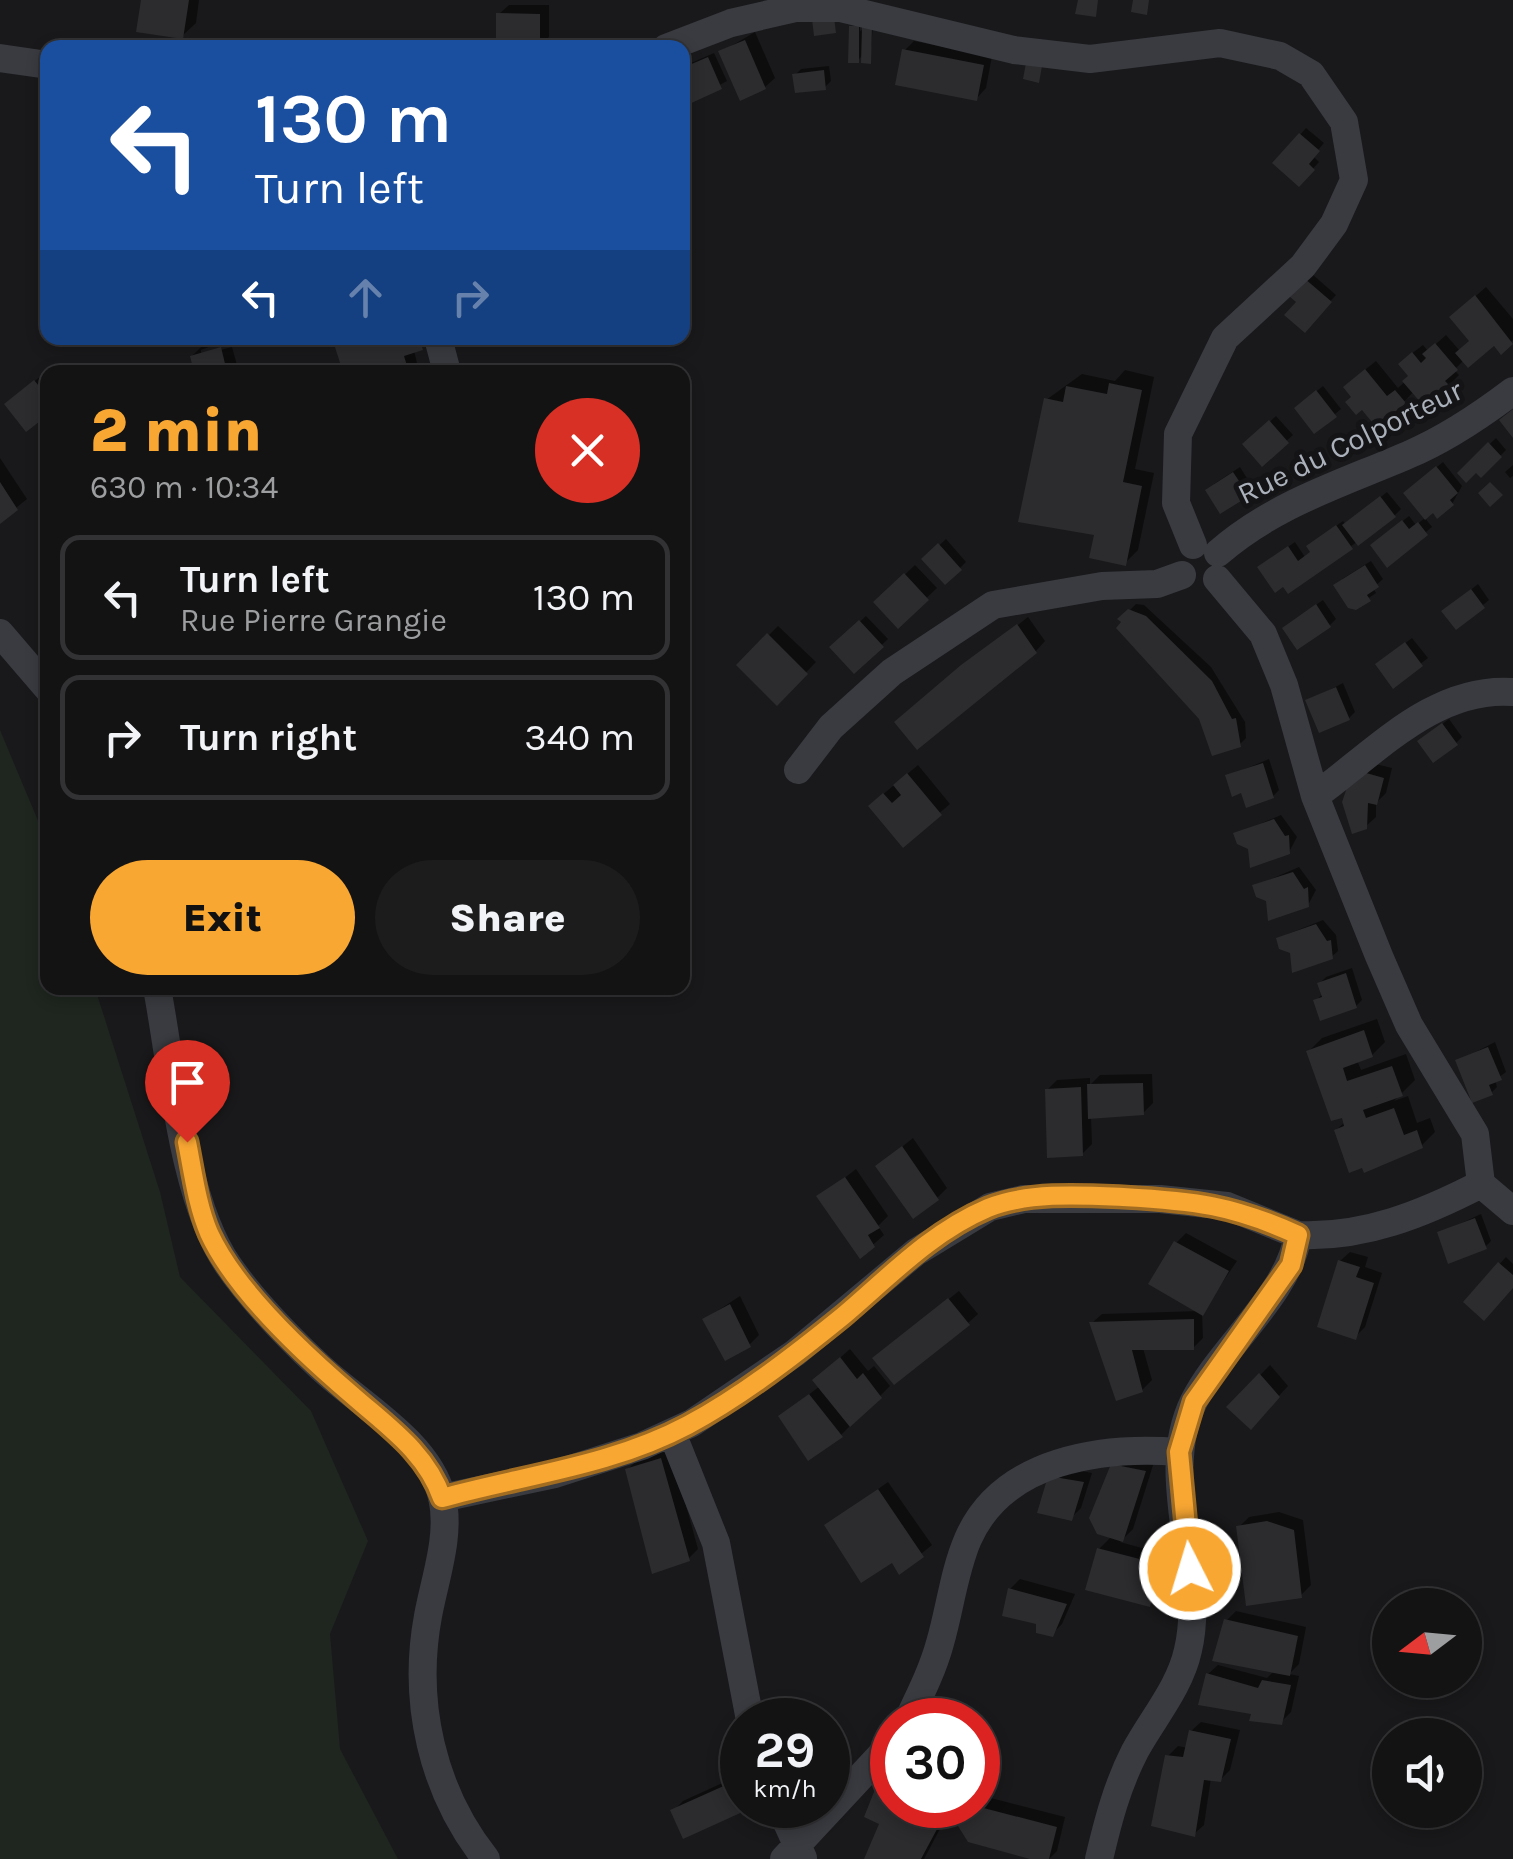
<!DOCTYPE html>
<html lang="en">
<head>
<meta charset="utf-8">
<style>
  :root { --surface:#131314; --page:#1c1c1d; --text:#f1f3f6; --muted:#9d9ea0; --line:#323234; --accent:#f9a733 }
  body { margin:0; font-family:Karla,sans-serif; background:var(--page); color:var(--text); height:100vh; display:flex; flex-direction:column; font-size:38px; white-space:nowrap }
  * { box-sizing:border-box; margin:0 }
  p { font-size:32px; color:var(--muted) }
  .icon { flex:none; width:55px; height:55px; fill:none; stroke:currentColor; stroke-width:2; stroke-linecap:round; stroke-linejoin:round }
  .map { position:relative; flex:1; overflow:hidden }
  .sheet { position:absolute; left:40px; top:365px; width:650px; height:630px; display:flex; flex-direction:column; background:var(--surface); border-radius:20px; box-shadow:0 5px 15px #0003,0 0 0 2px var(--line) }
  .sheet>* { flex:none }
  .top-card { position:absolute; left:40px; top:40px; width:650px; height:305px; border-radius:20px; box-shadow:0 5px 15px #0003,0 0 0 2px var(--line); background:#1a4fa0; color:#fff; overflow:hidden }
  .needle { width:65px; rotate:254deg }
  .controls { position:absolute; left:1372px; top:1588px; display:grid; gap:20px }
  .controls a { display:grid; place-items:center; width:110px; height:110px; border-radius:50%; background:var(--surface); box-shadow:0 5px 15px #0003,0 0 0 2px var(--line); font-size:50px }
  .speed { position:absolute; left:720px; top:1698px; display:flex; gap:20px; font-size:50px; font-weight:700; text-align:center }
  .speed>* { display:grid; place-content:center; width:130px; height:130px; border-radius:50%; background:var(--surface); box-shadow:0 5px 15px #0003,0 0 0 2px var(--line); line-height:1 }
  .speed small { font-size:25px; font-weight:400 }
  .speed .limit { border:15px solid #d22; background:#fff; color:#111 }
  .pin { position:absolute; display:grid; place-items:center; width:85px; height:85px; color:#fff; margin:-102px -42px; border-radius:50% 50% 50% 0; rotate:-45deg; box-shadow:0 0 10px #0007 }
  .pin .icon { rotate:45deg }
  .me { position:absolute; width:110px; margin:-55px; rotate:355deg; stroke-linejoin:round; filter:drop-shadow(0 0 8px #0008) }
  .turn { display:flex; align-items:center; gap:35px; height:210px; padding:0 50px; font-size:45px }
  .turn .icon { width:130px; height:130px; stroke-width:2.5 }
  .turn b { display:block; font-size:70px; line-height:85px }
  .lanes { display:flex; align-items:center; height:95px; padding:0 50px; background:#0003; justify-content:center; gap:50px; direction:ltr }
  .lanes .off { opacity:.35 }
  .round { display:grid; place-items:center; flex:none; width:105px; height:105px; border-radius:52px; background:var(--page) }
  .headline { display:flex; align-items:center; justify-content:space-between; height:170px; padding:0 50px }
  h1 { font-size:60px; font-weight:800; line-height:75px; color:var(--accent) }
  .button { display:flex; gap:20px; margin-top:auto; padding:20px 50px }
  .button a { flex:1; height:115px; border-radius:60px; background:var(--accent); color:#111; font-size:40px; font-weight:800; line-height:115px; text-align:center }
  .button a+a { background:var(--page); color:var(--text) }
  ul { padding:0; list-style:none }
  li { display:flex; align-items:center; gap:30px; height:125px; margin:0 20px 15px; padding:0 30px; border:5px solid var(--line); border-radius:20px }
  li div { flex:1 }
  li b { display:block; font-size:38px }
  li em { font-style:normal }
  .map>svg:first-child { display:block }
  .green { fill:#1e261f }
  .shadow { fill:#0007 }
  .building { fill:#2c2c2f }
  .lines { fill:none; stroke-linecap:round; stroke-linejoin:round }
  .minor { stroke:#393b40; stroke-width:28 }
  .route-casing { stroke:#a26d21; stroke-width:25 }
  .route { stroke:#f9a733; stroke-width:18 }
  .labels { text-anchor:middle; stroke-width:10; stroke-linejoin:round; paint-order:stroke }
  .street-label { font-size:30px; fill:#abb1bb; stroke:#141416 }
</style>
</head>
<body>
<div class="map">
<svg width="1513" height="1859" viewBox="0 0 1513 1859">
  <rect width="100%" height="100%" fill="#19191b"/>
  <path class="green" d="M0 730 47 842 48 988H95L160 1192 180 1277 311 1411 368 1541 330 1634 340 1749 398 1859H0Z"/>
  <path class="shadow" d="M143 0H199L196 23 182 36Z
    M509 5H549V37L539 47 499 14Z
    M860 24V31L873 25 870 61 864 54 858 60 852 27Z
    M755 32 775 78 765 87 721 52Z
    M914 41 992 56 986 88 977 98 904 51Z
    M714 53 727 81 688 102 682 89V67Z
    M829 66 831 81 824 88 795 75 801 69Z
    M1306 128 1324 143 1313 156 1319 162 1299 184 1276 163Z
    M1312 274 1336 295 1305 329 1299 301 1293 296Z
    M1486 287 1513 319V340L1501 351 1494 343 1465 359 1454 370 1459 375 1449 385 1422 401 1414 391 1404 402 1354 397 1356 377 1376 361 1398 388 1411 376V354L1423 345 1428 351 1446 335 1460 351 1472 340 1462 308Z
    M335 338H431L414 350 419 372H346Z
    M230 339 201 350V355L232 347 239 372H197L192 356 202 346Z
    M1125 370 1154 377 1135 469 1154 473 1138 550 1125 563 1097 533 1046 400 1082 374 1115 381Z
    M46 372 48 411 13 398 41 376Z
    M1323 386 1341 409 1315 431 1303 402Z
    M1276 416 1293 435 1262 463 1246 444Z
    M48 436V444L42 449 38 445Z
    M1496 438 1506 450 1481 475 1476 469 1460 473Z
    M0 458 27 499 0 521Z
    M1443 462 1462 486 1452 504 1412 487Z
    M1513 465V476L1510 478 1505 472Z
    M1240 467 1253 488 1247 494 1214 484Z
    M1387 492 1401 509 1395 515 1289 590 1266 562 1295 542 1305 557 1313 551 1316 540 1343 521 1346 525Z
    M1409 516 1416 525 1425 518 1432 527 1387 564 1379 540Z
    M946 539 966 562 946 582 925 559Z
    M1371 561 1383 579 1373 588 1376 593 1356 607 1342 579Z
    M915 565 937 588 898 625 876 602Z
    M1478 584 1489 600 1456 627 1450 606Z
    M1323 600 1336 619 1330 625 1291 622Z
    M1136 604 1144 605 1211 667 1245 722 1246 738 1240 744 1201 717 1121 619Z
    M866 616 888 639 854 671 833 647Z
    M1028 617 1045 641 1036 651 907 713Z
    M778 626 816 662 777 702 739 665Z
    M1412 638 1428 658 1393 685 1384 659Z
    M1343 683 1355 712 1349 718 1308 701Z
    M1449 719 1462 737 1456 743 1427 735Z
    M1269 759 1279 790 1273 796 1243 790 1228 776Z
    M1371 763 1392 768 1386 793 1376 803V817L1365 827 1345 802Z
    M918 765 950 804 903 844 881 796Z
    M1281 815 1297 837 1289 852 1250 847 1236 834Z
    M1299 867 1316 890 1308 905 1269 899 1255 886Z
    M1323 920 1336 935 1338 951 1331 957 1292 951 1278 938Z
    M1352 968 1362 1000 1356 1006 1316 1001 1323 993 1320 983 1326 977Z
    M1377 1019 1385 1042 1372 1055 1357 1060 1361 1070 1406 1054 1415 1080 1394 1101 1408 1096 1417 1123 1430 1118 1435 1132 1421 1146 1336 1130 1346 1121 1309 1051 1322 1038Z
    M1495 1042 1506 1072 1495 1080 1497 1087 1491 1093 1458 1061Z
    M1152 1074 1153 1103 1143 1113 1091 1117 1092 1144 1082 1154 1047 1090 1057 1080 1090 1078V1085L1100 1075Z
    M913 1138 947 1188 937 1198 878 1166Z
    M856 1169 888 1216 878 1226 884 1235 860 1256 820 1197Z
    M1481 1214 1491 1241 1485 1247 1440 1233Z
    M1186 1233 1237 1261 1202 1312 1203 1338 1193 1348H1143L1152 1380 1142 1390 1092 1323 1102 1314 1199 1311 1176 1243Z
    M1350 1252 1368 1257 1365 1267 1382 1273 1365 1327 1355 1337 1340 1261Z
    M1506 1257 1513 1264V1285L1466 1301Z
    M959 1291 978 1314 968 1323 885 1349Z
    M740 1296 759 1335 749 1345 705 1319Z
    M850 1349 868 1371 874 1366 890 1386 841 1435 809 1458 781 1416 820 1386 825 1371Z
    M1270 1365 1288 1386 1251 1426 1229 1407Z
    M671 1450 698 1549 688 1559 627 1470 637 1460Z
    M1154 1462 1133 1529 1120 1542 1167 1555 1159 1594 1149 1604 1099 1549 1112 1536 1113 1465Z
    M1060 1467 1092 1473 1081 1508 1071 1518 1040 1512Z
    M888 1482 932 1545 900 1571 893 1560 827 1525Z
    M1279 1512 1303 1520 1311 1585 1301 1595 1239 1527 1249 1517Z
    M1020 1579 1075 1594 1062 1624 1052 1634 1010 1589Z
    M1236 1611 1306 1627 1299 1664 1289 1674 1299 1676 1291 1712 1281 1722 1254 1712 1208 1674 1218 1665 1267 1678 1274 1671 1226 1621Z
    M1201 1722 1240 1730 1230 1770 1220 1780 1211 1778 1204 1825 1194 1834 1168 1756 1178 1746 1188 1748 1191 1731Z
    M742 1774V1805H749L684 1835 673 1811 683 1801Z
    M888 1778 892 1780V1805L951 1808 924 1859H866L882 1823 879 1788Z
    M987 1797 1065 1817 1057 1851 1049 1859H1039L956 1819Z"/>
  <path class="building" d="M141 0H189L183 39 136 32Z
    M1078 0H1098L1096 17 1075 14Z
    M1133 0H1149L1147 15 1131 12Z
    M496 13 540 14V48H496Z
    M834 17 836 33 814 36 812 19Z
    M849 26H859V63H848Z
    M862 26H872L871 64 861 63Z
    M745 40 766 89 740 101 718 51Z
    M902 49 984 65 977 101 895 85Z
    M708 57 722 89 687 105 682 68Z
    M1026 63 1042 66 1039 83 1023 79Z
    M824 70 826 90 795 93 792 74Z
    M1299 133 1320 151 1309 164 1315 170 1299 187 1272 163Z
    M1304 278 1332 302 1305 333 1284 315 1296 302 1289 296Z
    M1475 295 1513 344 1501 355 1494 346 1468 368 1455 353 1469 341 1449 317Z
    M332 338H419L423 350 404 356 409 372H343Z
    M1435 343 1458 370 1445 381 1451 387 1422 404 1402 381 1408 376 1398 364 1412 352 1421 363 1426 358 1422 354Z
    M221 347 227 372H194L190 356Z
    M1365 369 1387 396 1395 390 1406 403 1376 427 1362 410 1356 415 1345 402 1351 397 1343 387Z
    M34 380 48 397V415L26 432 4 404Z
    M1109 383 1142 390 1123 482 1142 486 1126 566 1089 558 1094 535 1018 522 1044 398 1063 402 1066 386 1107 394Z
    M1316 390 1337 417 1314 434 1294 408Z
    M1513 409V438L1499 420Z
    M1269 420 1289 443 1262 467 1242 444Z
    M1488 442 1502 457 1481 478 1476 473 1466 483 1457 473Z
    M1436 466 1458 493 1450 500 1454 505 1437 519 1433 513 1425 520 1403 493Z
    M1233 472 1249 496 1220 514 1205 490Z
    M0 482 18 510 0 524Z
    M1490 482 1503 495 1490 507 1478 493Z
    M1380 496 1396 517 1358 546 1342 525Z
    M1402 520 1409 529 1418 522 1428 535 1387 568 1370 545Z
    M1336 525 1353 549 1288 594 1283 587 1275 593 1257 567 1288 546 1298 561 1310 552 1306 546Z
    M938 543 962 570 945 585 921 559Z
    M1365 565 1379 587 1367 595 1371 601 1356 610 1348 608 1333 585Z
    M904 573 929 600 898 629 873 602Z
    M1471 589 1485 608 1456 630 1441 611Z
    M1316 604 1331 627 1297 650 1282 628Z
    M1128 609 1146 616 1212 681 1232 719 1236 718 1241 747 1212 756 1199 719 1116 628 1121 622 1117 619Z
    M859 620 884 647 854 674 829 647Z
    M1017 624 1037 653 917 750 894 722 961 665Z
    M767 633 808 674 777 706 736 665Z
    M1405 642 1423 666 1393 689 1375 664Z
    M1336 687 1350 720 1319 733 1305 700Z
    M1442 723 1458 745 1433 763 1417 741Z
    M1263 763 1274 798 1246 808 1241 793 1232 797 1225 775Z
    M1359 771 1384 778 1377 805 1368 803 1367 829 1352 834 1342 802 1351 776Z
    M907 773 942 815 903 848 868 806 883 793 892 803 901 795 893 785Z
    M1274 819 1285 836 1289 835 1290 854 1250 868 1248 849 1237 844 1233 833Z
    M1293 872 1304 889 1308 887 1309 907 1268 921 1266 901 1256 897 1252 885Z
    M1316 924 1327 941 1331 940 1333 959 1292 973 1290 953 1279 949 1276 938Z
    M1346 973 1357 1008 1320 1021 1313 1000 1322 997 1317 983Z
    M1364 1030 1373 1057 1343 1068 1347 1081 1392 1066 1403 1096 1363 1110 1366 1118 1394 1108 1404 1135 1417 1130 1423 1148 1364 1173 1362 1168 1349 1173 1334 1130 1344 1126 1342 1118 1331 1121 1306 1051Z
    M1488 1047 1502 1080 1489 1085 1493 1095 1472 1103 1455 1060Z
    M1143 1083 1144 1115 1088 1119 1087 1084Z
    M1081 1087 1083 1156 1047 1158 1045 1089Z
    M902 1146 939 1200 913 1219 875 1166Z
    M845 1177 880 1228 868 1235 875 1247 860 1259 816 1196Z
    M1475 1218 1487 1249 1448 1264 1437 1232Z
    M1174 1241 1229 1271 1203 1316 1148 1284Z
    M1338 1260 1360 1267 1356 1277 1374 1283 1356 1340 1317 1327Z
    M1498 1262 1513 1275V1288L1484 1321 1463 1302Z
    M948 1298 970 1325 894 1385 872 1358Z
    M730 1304 751 1347 725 1361 702 1319Z
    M1194 1319V1350H1132L1143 1392 1116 1401 1089 1322Z
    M840 1357 857 1379 863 1373 882 1398 850 1427 812 1380Z
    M1259 1373 1280 1397 1251 1430 1226 1407Z
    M809 1394 843 1437 808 1461 778 1416Z
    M661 1458 690 1561 652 1574 625 1469Z
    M1111 1464 1146 1471 1123 1542 1097 1534 1089 1518Z
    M1048 1476 1084 1482 1072 1521 1037 1513Z
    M878 1489 924 1557 899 1575 892 1563 861 1583 824 1525Z
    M1267 1521 1294 1530 1302 1598 1246 1606 1236 1526Z
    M1097 1548 1159 1564 1150 1607 1085 1590Z
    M1008 1588 1067 1604 1053 1637 1036 1633V1624L1002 1616Z
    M1224 1619 1298 1636 1290 1676 1212 1661Z
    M1206 1673 1258 1688 1262 1680 1291 1685 1282 1725 1249 1721 1251 1714 1198 1705Z
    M1189 1730 1231 1739 1221 1782 1204 1780 1195 1837 1151 1826 1165 1755 1183 1757Z
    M737 1780 742 1805 749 1809 683 1839 670 1810Z
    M876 1787 892 1794V1805H915L943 1818 921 1859H864L879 1824 864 1817Z
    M976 1806 1057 1827 1049 1859H1030L968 1842 953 1818Z"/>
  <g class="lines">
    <path class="minor" d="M666 48 731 23 795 8H840L1014 50 1090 59 1220 43 1280 56 1311 74 1344 122 1354 180 1334 224 1303 266 1225 338 1178 434 1176 503 1193 545
      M0 58 48 65
      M438 338 447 372
      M1218 553C1274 504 1341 484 1408 455 1446 439 1480 416 1513 391
      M1217 579 1263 634 1284 685 1315 796 1379 956 1409 1025 1475 1134 1481 1184 1513 1211
      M0 633 48 689
      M798 770 831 727 892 672 993 605 1102 586 1157 584 1182 575
      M1315 796C1375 753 1434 686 1513 692
      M157 988C172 1067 183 1200 228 1265 253 1301 287 1336 319 1366 359 1404 428 1441 442 1497 451 1535 435 1578 428 1616 412 1702 432 1791 486 1859
      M672 1433 716 1543 750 1720
      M442 1498 555 1474 642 1446 692 1423 795 1353 916 1252 990 1207 1024 1199H1160L1227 1206 1298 1235
      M908 1720C920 1695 933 1669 940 1643 950 1609 954 1571 968 1539 1003 1459 1103 1446 1179 1452
      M779 1805 803 1858
      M784 1859 892 1743
      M1099 1859C1108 1821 1117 1786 1135 1751 1153 1718 1180 1687 1188 1650 1207 1569 1156 1478 1194 1401 1221 1347 1289 1295 1298 1235 1364 1238 1423 1214 1481 1184"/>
  </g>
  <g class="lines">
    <defs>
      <path id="route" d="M187 1142C193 1172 197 1205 209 1233 235 1290 304 1354 352 1395 387 1426 426 1452 442 1498 525 1475 611 1466 688 1425 742 1396 795 1355 843 1316 888 1278 931 1232 988 1208 1028 1192 1080 1195 1123 1197 1195 1201 1232 1205 1298 1235L1291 1265 1194 1402 1179 1452 1190 1569"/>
    </defs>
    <use href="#route" class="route-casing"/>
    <use href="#route" class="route"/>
  </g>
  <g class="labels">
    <g class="street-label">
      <text transform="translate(1350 442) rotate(-26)" y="10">Rue du Colporteur</text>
    </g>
  </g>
</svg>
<div class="controls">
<a><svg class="needle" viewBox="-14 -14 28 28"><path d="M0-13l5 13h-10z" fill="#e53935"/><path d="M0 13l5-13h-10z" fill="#9d9ea0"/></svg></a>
<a><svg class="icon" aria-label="sound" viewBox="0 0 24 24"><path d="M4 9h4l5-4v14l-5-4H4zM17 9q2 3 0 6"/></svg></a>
</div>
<div class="speed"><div>29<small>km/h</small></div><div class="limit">30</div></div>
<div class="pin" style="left:187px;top:1142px;background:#d93025"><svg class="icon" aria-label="arrive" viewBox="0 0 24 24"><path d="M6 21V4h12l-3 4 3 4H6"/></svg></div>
<svg class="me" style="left:1190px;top:1569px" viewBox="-20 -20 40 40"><circle r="17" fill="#f9a733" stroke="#fff" stroke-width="3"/><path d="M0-11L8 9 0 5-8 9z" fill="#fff"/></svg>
<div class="top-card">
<div class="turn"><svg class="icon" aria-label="left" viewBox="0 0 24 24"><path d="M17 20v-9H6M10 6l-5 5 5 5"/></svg><div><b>130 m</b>Turn left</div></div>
<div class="lanes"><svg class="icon" aria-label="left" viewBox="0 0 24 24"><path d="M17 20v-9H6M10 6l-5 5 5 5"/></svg><svg class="icon off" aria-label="ahead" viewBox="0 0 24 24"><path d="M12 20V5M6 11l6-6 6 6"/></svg><svg class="icon off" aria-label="right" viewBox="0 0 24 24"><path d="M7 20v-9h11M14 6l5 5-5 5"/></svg></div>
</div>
<section class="sheet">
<div class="headline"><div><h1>2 min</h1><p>630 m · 10:34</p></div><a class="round" style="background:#d93025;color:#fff"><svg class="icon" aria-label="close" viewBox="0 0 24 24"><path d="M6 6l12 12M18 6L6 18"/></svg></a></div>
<ul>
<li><svg class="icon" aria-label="left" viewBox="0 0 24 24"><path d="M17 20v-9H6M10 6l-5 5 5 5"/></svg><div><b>Turn left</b><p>Rue Pierre Grangie</p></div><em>130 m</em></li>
<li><svg class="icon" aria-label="right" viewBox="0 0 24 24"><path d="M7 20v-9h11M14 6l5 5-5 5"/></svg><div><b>Turn right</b></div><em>340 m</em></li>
</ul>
<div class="button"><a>Exit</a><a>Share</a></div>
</section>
</div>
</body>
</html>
